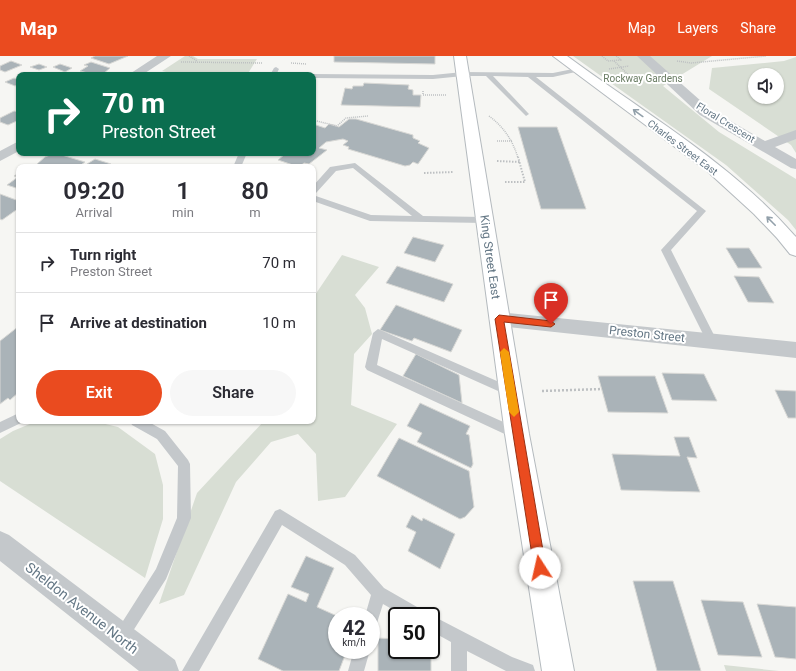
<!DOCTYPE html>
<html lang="en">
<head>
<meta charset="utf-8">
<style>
  :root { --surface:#fff; --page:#f7f7f7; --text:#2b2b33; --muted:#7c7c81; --line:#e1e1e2; --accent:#ea4b1f }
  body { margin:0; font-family:Roboto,sans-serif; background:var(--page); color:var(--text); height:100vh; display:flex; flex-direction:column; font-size:15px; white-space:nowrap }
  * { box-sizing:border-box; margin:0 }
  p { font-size:13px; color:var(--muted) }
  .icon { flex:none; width:22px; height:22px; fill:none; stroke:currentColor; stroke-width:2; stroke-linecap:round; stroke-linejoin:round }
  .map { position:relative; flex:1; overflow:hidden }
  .panel { position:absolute; left:16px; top:108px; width:300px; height:260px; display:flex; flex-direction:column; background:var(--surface); border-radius:8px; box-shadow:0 1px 3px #0004 }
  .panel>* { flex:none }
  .guide { position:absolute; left:16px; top:16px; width:300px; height:84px; border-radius:8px; box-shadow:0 1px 3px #0004; background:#0b6e4f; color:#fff; overflow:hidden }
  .controls { position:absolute; left:748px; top:12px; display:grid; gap:8px }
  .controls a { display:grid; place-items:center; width:36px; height:36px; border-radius:50%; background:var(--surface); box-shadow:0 1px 3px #0004; font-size:20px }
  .speed { position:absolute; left:328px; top:551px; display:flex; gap:8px; font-size:20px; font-weight:700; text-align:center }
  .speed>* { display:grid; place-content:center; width:52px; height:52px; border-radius:50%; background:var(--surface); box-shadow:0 1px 3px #0004; line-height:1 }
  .speed small { font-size:10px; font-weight:400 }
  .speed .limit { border:2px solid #111; border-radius:6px; background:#fff; color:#111 }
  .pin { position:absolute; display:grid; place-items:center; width:34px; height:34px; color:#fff; margin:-41px -17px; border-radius:50% 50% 50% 0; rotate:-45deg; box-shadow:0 0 4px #0007 }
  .pin .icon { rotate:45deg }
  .me { position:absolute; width:44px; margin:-22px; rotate:350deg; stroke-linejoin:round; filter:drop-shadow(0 0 3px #0008) }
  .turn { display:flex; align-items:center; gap:14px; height:84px; padding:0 20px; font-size:18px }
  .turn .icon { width:52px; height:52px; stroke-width:2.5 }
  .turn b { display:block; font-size:28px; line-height:34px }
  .eta { display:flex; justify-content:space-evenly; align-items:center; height:68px; text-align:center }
  .eta b { font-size:24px; font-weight:600; line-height:28px }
  .action { display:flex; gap:8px; margin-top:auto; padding:8px 20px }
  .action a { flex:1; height:46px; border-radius:24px; background:var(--accent); color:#fff; font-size:16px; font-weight:600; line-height:46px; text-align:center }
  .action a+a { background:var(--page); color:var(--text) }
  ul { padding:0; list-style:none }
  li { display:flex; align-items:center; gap:12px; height:60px; padding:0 20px; border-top:1px solid var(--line) }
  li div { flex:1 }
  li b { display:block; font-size:15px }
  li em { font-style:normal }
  header { display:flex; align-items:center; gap:24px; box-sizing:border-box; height:56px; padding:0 20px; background:var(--accent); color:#fff }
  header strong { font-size:19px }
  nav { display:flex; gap:22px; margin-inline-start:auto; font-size:14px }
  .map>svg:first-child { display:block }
  .green { fill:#d8ded4; fill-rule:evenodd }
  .building { fill:#aab3b8; stroke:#d8d8d5 }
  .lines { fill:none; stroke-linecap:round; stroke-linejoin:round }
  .secondary-casing { stroke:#b4babe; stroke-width:2 }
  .path-far2 { stroke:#bdc0c2; stroke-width:1.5; stroke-dasharray:1 1; stroke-linecap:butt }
  .path-far1 { stroke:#bdc0c2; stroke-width:2; stroke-dasharray:1.5 1.5; stroke-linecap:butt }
  .path { stroke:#bdc0c2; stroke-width:2.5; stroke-dasharray:2 2; stroke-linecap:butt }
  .lane { fill:#c4c8cb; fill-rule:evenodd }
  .street { fill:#c4c8cb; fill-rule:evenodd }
  .secondary { fill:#fff; fill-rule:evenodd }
  .oneway { stroke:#92a0aa }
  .route { fill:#ea4b1f; stroke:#983114 }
  .slow { fill:#f59e0b }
  .labels { text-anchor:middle; stroke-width:4; stroke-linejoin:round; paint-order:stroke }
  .far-park-label { font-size:10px; fill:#697c63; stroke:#fff }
  .far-street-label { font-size:10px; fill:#647785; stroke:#fff }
  .street-label { font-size:12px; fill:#647785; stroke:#fff }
  .near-street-label { font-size:14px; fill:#647785; stroke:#fff }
</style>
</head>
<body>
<header>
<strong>Map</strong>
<nav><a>Map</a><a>Layers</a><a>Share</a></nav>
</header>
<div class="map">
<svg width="796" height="615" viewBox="0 0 796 615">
  <rect width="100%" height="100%" fill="#f6f6f3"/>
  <path class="green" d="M185 0H193L198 3H257L247 19H178L162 15Z
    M573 0H712L663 30 719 76 796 123V174L788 164 726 109Z
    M796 1V97L791 89 709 33 712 12 784 5ZM755 19H777V41H755Z
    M342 199 379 211 355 239 365 252 372 278 354 298 351 349 397 368 345 441 318 445 316 398 298 378 271 386 236 426 184 539 159 548 197 437 264 365H313V242Z
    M37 365H93L118 371 155 398 163 429V463L145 522 0 425V383L13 375Z
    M724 609 779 615H726Z"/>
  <path class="building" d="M95 0H128L109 8 91 2Z
    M334 0H435V8L334 6Z
    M11 5 22 9 5 16 0 14V10Z
    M91 6 110 12 103 18 96 19 80 15 88 10 84 9Z
    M39 8 47 11 39 14 30 11Z
    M60 8 72 12 65 16 53 11Z
    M14 22 19 24V28L15 30 5 26Z
    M364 27 409 29 408 33 413 34V39H421L420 51 341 49 345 32 352 33 353 30H363Z
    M14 55 19 56V64L8 69 0 66V62Z
    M349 63H356L413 79V82L420 85 418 87 429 92 418 108 413 106 410 109 405 110 348 93 349 91 343 89 348 85 343 83 326 86 319 92 327 94 309 108 304 107 299 111 278 104 285 98 283 97H313V68L325 72 329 68 339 71Z
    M518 71H557L586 153H541Z
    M55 97 85 106 78 111H45L37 108 45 101Z
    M95 103 111 108 107 111H98L87 108Z
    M19 117V133L7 129 18 121 14 120Z
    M0 138 19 145V152L2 164 0 163Z
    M413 181 444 189 435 206 404 197Z
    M726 192H749L762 212H738Z
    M397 210 453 228 444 246 386 227Z
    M734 220 759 221 774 247 748 246Z
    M396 249 462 274 451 296 414 282 412 285 380 274Z
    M19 270V336L10 344 8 342 0 348V285Z
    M416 298 459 319 462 347 403 320Z
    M662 317 704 318 717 345 672 344Z
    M598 320H655L668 357 608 356Z
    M775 334 796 335V362H788Z
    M420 347 470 370 466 378 469 379 473 408 471 412 417 386 422 377 407 370Z
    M674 381H689L697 402 687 401 700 436 621 434 612 398 680 400Z
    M399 382 469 415 474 451 465 461 460 463 377 420Z
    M412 459 422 465 423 462 455 478 440 513 408 495 416 476 406 471Z
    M306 500 334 512 317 551 337 560V594H347L339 615H283L258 603 288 538 306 546 309 538 291 531Z
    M633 525H673L701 615H657Z
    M701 544 743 546 762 601 718 599Z
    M757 548 796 551V603L775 601Z
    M378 582 397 583V594H431V615H378Z"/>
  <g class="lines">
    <defs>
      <path id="secondary" d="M454 0H466L529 378 574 615H542L505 378Z
        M553 0H567C644 57 730 106 794 179L796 181V200L790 198 777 182 754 158 707 115Z"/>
    </defs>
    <use href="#secondary" class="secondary-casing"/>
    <path class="path-far2" d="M189 0 197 5
      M602 0 608 5 621 4 616 0
      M614 5 636 26
      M677 5 691 7 766 0
      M181 6 262 7
      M291 7 306 8
      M609 13 629 10
      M423 35V39H446
      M489 60C504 71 513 85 518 102
      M313 64 337 70 346 62 368 60
      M497 85H512"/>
    <path class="path-far1" d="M497 105 520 106
      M424 117 454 116
      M505 126H525L518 101"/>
    <path class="path" d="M542 335 602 333"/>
    <path class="lane" d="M276 11 279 13 276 19H270L274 12Z
      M578 12 581 14 580 15 553 21H536L706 155 671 194 717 285 716 288H708L661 194 697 155 528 21 493 20 528 57 529 58 526 60 486 20H463L433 23 313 22V19H311L313 18 433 19 463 16 553 17Z
      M239 97H247L241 111H233Z
      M355 107 423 160 484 161 488 164 484 167 370 165 313 145V139L371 159 412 160 353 112 336 115 316 137H313V130L330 111Z
      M378 273 515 333 517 336 515 339 511 341 507 339 382 283 377 309 521 374 523 378 521 382 517 384 513 382 367 314 365 311 373 277Z
      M19 357V365L23 366 0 377V366Z
      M130 365H147L165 375 188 404 190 408 191 462 166 523 126 586 121 589 116 586 113 581 116 576 156 513 177 462 178 410 157 383 132 369Z
      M280 453 355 499 384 532 424 555 427 560H404L383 548 376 570 371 573V560H365L371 539 345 509 282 469 199 615H182L275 455Z
      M431 559 512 601 533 609 535 615H506L467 595V615H451V586L431 575V560H429Z
      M354 594H370L364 615H348Z"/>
    <path class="street" d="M157 0H171L142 19H128Z
      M637 0H650L710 53 765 85 796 74V83L775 91 796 103V113L791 112 700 59Z
      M19 85V95L0 105V95Z
      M499 256 796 286V302L499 270 492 268 489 263 492 258Z
      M0 475 9 479 175 604 179 615H139L0 505Z"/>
    <use href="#secondary" class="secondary"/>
  </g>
  <defs><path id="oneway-shaft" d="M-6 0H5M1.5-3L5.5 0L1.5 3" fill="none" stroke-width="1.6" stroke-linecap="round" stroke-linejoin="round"/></defs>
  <g class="oneway">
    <use href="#oneway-shaft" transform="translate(638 57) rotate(-144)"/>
    <use href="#oneway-shaft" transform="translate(771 165) rotate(-135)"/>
  </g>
  <path class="route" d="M499 259 551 265 555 268 551 271 504 266 546 512 544 516 540 518 536 516 534 512 495 263Z"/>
  <path class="slow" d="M504 292 509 296 519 356 514 361 509 356 500 296Z"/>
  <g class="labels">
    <g class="far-park-label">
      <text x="643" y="26">Rockway Gardens</text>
    </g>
    <g class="far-street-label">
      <text transform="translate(726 66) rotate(32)" y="4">Floral Crescent</text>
      <text transform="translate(683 91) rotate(37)" y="4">Charles Street East</text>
    </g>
    <g class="street-label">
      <text transform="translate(490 201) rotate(82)" y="4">King Street East</text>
      <text transform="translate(647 278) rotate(6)" y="4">Preston Street</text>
    </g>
    <g class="near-street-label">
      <text transform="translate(82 552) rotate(38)" y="5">Sheldon Avenue North</text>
    </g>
  </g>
</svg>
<div class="controls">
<a><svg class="icon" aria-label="sound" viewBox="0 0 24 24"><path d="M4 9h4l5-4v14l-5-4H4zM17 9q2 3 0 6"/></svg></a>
</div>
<div class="speed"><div>42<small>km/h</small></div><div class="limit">50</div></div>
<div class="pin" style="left:551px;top:268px;background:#d93025"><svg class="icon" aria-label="arrive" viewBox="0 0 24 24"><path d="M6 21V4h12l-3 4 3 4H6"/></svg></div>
<svg class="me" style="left:540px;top:512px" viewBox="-20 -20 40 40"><circle r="19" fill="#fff"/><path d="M0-13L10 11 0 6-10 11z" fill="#ea4b1f"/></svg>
<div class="guide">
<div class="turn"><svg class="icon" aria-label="right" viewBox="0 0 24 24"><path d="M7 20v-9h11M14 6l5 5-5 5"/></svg><div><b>70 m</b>Preston Street</div></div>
</div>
<section class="panel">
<div class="eta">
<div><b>09:20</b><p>Arrival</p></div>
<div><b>1</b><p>min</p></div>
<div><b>80</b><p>m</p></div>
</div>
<ul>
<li><svg class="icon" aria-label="right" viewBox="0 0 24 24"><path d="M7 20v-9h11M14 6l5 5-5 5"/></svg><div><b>Turn right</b><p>Preston Street</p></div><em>70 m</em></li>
<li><svg class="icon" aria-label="arrive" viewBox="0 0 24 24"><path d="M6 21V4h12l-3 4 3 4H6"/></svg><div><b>Arrive at destination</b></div><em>10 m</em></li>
</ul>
<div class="action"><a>Exit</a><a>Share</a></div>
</section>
</div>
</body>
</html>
